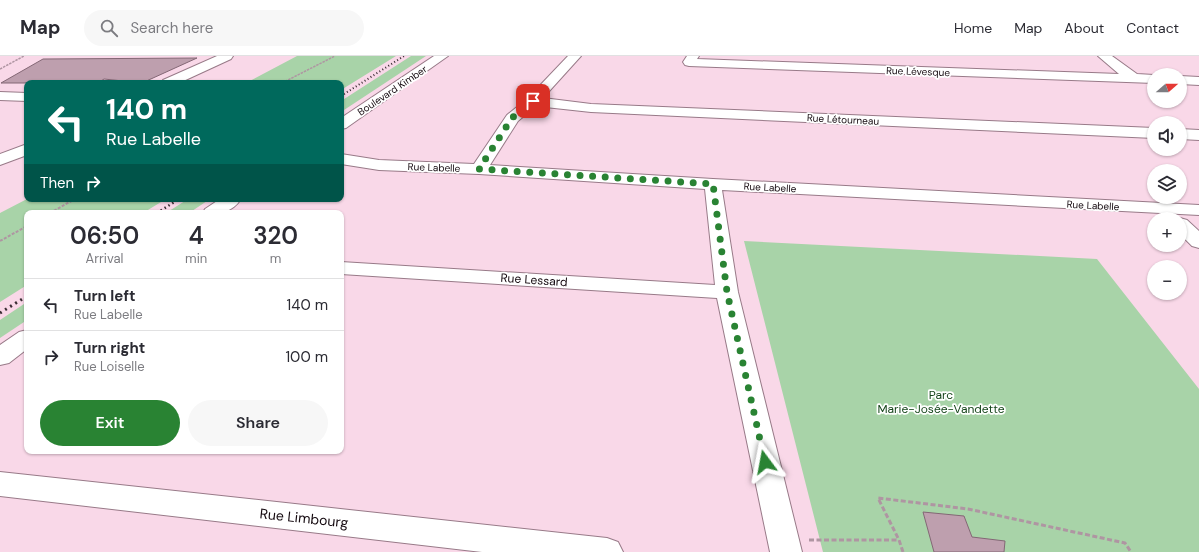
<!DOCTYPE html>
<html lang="en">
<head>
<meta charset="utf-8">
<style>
  :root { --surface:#fff; --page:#f7f7f7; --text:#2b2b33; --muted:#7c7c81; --line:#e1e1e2; --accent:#298333 }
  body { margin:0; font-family:"DM Sans",sans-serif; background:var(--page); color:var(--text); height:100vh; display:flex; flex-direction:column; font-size:15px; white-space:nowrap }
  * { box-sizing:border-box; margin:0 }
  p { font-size:13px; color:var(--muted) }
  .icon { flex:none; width:22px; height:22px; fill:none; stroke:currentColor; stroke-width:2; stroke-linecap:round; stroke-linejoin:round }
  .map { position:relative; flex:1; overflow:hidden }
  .panel { position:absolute; left:24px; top:154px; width:320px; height:244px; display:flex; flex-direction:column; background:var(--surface); border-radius:8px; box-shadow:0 1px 3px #0004 }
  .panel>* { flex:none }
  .hud { position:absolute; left:24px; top:24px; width:320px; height:122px; border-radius:8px; box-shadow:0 1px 3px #0004; background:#00695c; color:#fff; overflow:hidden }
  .needle { width:26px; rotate:70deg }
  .fabs { position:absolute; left:1147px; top:12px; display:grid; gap:8px }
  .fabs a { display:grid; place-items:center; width:40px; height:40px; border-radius:50%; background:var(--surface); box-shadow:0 1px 3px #0004; font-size:20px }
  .pin { position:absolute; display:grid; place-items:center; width:34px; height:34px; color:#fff; margin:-17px; border-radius:8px; box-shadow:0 2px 6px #0006 }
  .me { position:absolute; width:44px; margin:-22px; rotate:347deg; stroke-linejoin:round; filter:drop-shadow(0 0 3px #0008) }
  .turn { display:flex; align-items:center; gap:14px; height:84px; padding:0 16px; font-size:18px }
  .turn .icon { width:52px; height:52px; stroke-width:2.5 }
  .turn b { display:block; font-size:28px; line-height:34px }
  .then { display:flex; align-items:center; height:38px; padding:0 16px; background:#0003; gap:8px; font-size:15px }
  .eta { display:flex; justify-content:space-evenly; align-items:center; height:68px; text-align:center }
  .eta b { font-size:24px; font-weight:600; line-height:28px }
  .button { display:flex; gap:8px; margin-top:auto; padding:8px 16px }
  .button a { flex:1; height:46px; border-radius:24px; background:var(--accent); color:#fff; font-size:16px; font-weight:600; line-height:46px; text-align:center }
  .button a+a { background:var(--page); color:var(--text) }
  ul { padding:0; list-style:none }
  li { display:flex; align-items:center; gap:12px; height:52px; padding:0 16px; border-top:1px solid var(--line) }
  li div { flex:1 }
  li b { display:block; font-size:15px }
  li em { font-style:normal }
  header { display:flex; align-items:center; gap:24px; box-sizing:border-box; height:56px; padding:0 20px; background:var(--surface); border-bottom:1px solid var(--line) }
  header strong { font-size:19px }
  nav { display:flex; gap:22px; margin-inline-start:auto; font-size:14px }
  .search { width:280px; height:36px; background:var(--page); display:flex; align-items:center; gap:10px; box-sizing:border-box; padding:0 14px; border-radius:22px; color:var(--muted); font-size:15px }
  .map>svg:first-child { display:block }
  .green { fill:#a8d3a8 }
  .building { fill:#be9fae; stroke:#836775 }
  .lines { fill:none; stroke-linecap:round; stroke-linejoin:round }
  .street-casing { stroke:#987a88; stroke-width:2 }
  .secondary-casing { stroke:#987a88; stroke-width:2 }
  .path-far2 { stroke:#af95a2; stroke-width:1.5; stroke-dasharray:2.5 1; stroke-linecap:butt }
  .path-far1 { stroke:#af95a2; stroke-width:2; stroke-dasharray:3 1.5; stroke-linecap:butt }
  .path { stroke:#af95a2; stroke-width:3; stroke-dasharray:5 2.5; stroke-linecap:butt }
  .street { fill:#fff; fill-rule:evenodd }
  .secondary { fill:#fff; fill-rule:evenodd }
  .rail-far2 { stroke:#3a2c33; stroke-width:2; stroke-dasharray:1 2.5; stroke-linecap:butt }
  .rail-far1 { stroke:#3a2c33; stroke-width:2.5; stroke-dasharray:1.5 3; stroke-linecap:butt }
  .rail { stroke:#3a2c33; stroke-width:3; stroke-dasharray:2 4; stroke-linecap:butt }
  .route { stroke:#298333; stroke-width:7; stroke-dasharray:0 12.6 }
  .labels { text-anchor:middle; stroke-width:3.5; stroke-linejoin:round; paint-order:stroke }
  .far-street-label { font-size:10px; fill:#14090f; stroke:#fff }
  .street-label { font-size:12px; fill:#14090f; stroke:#fff }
  .park-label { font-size:12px; fill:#15451a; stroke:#fff }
  .near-street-label { font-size:14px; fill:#14090f; stroke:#fff }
</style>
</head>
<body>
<header>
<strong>Map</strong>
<div class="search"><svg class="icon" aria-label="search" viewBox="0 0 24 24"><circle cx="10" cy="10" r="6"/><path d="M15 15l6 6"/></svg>Search here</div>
<nav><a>Home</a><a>Map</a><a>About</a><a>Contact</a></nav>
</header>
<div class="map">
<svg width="1199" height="496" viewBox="0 0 1199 496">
  <rect width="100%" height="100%" fill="#f9d8e8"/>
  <path class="green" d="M297 0H396L341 34V27H246Z
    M411 0H426L341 56V45Z
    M27 143H166L143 157H27V229L0 246V157Z
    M188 143H210L189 157H166Z
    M744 185 1097 203 1199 333V496H823Z
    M27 246V264L0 282V264Z"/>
  <path class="building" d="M197 2 142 27 104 23 98 27H1L43 3Z
    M923 456 964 460 972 481 1005 485 1004 496H934Z"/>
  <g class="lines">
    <defs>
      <path id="street" d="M217 0H233L231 3 179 27H161L163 24Z
        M568 0H581L543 42 591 48 1154 72V82L591 56 536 50 518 65 490 109 713 123 1199 149V159L722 134 738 236 802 496H770L717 242 341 218V206L715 229 705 133 479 118 379 114 341 108V98L379 104 474 108 507 59 528 42Z
        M687 0H699L697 3 1119 18 1098 0H1112L1137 18 1154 19V27L689 10 685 9 683 6Z
        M1180 20 1199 21V29L1180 28Z
        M0 36 27 37V45L0 44Z
        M1180 73 1199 74V84L1180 83Z
        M27 88V99L0 109V98Z
        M1180 162 1187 164 1199 175V192L1192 190 1180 178V163H1177Z
        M0 416 607 482 618 486 623 496H482L0 440Z"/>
      <path id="secondary" d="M434 0H448L346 72 341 73V62Z
        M220 143H241C231 158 219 157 203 157L205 153Z
        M27 274V293L9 307 0 309V289L19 276Z"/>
    </defs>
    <use href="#street" class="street-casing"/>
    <use href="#secondary" class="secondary-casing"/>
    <path class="path-far2" d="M0 13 24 0
      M282 27 335 0"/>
    <path class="path-far1" d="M50 157 75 143
      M0 185 27 170"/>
    <path class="path" d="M809 484H899
      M903 496 899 484 878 442 968 453 1125 487 1131 496"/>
    <use href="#street" class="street"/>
    <use href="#secondary" class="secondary"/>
    <path class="rail-far2" d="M341 40 404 0"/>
    <path class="rail-far1" d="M157 157 179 143"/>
    <path class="rail" d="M0 257 27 240"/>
  </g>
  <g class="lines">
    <path class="route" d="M533 45 512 62 479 113 713 128 727 236 765 406"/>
  </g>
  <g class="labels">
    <g class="far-street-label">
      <text transform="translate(918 15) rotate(2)" y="4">Rue Lévesque</text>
      <text transform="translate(392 34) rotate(-34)" y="4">Boulevard Kimber</text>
      <text transform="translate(843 63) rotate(3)" y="4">Rue Létourneau</text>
      <text transform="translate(434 111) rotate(2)" y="4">Rue Labelle</text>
      <text transform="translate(770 131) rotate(3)" y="4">Rue Labelle</text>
      <text transform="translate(1093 149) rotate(3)" y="4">Rue Labelle</text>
    </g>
    <g class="street-label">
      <text transform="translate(534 224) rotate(4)" y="4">Rue Lessard</text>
    </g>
    <g class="park-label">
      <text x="941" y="343">Parc<tspan x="941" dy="14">Marie-Josée-Vandette</tspan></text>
    </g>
    <g class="near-street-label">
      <text transform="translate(304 462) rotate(6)" y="5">Rue Limbourg</text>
    </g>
  </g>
</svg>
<div class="fabs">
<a><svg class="needle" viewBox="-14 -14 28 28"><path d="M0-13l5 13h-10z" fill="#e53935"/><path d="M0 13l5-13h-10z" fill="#7c7c81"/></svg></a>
<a><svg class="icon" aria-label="sound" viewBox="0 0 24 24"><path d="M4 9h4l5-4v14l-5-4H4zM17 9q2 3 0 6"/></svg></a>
<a><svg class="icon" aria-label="layers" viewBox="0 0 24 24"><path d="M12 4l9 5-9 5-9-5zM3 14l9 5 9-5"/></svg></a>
<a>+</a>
<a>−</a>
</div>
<div class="pin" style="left:533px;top:45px;background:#d93025"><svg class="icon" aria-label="arrive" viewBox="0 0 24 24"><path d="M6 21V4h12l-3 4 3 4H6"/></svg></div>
<svg class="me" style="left:765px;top:406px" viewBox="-20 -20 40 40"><path d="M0-17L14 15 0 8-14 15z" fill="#298333" stroke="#fff" stroke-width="4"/></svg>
<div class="hud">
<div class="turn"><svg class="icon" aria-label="left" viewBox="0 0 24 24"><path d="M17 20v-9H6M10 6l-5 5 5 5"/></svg><div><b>140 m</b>Rue Labelle</div></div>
<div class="then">Then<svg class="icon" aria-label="right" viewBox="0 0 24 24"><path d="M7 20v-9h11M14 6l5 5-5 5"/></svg></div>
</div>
<section class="panel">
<div class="eta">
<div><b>06:50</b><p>Arrival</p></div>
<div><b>4</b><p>min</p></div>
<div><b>320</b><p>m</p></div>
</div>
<ul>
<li><svg class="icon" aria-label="left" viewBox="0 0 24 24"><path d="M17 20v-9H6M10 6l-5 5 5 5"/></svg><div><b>Turn left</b><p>Rue Labelle</p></div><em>140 m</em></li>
<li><svg class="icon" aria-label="right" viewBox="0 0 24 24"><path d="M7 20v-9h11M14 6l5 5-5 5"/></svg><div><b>Turn right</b><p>Rue Loiselle</p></div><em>100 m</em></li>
</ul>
<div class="button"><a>Exit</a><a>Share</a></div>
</section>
</div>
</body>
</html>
